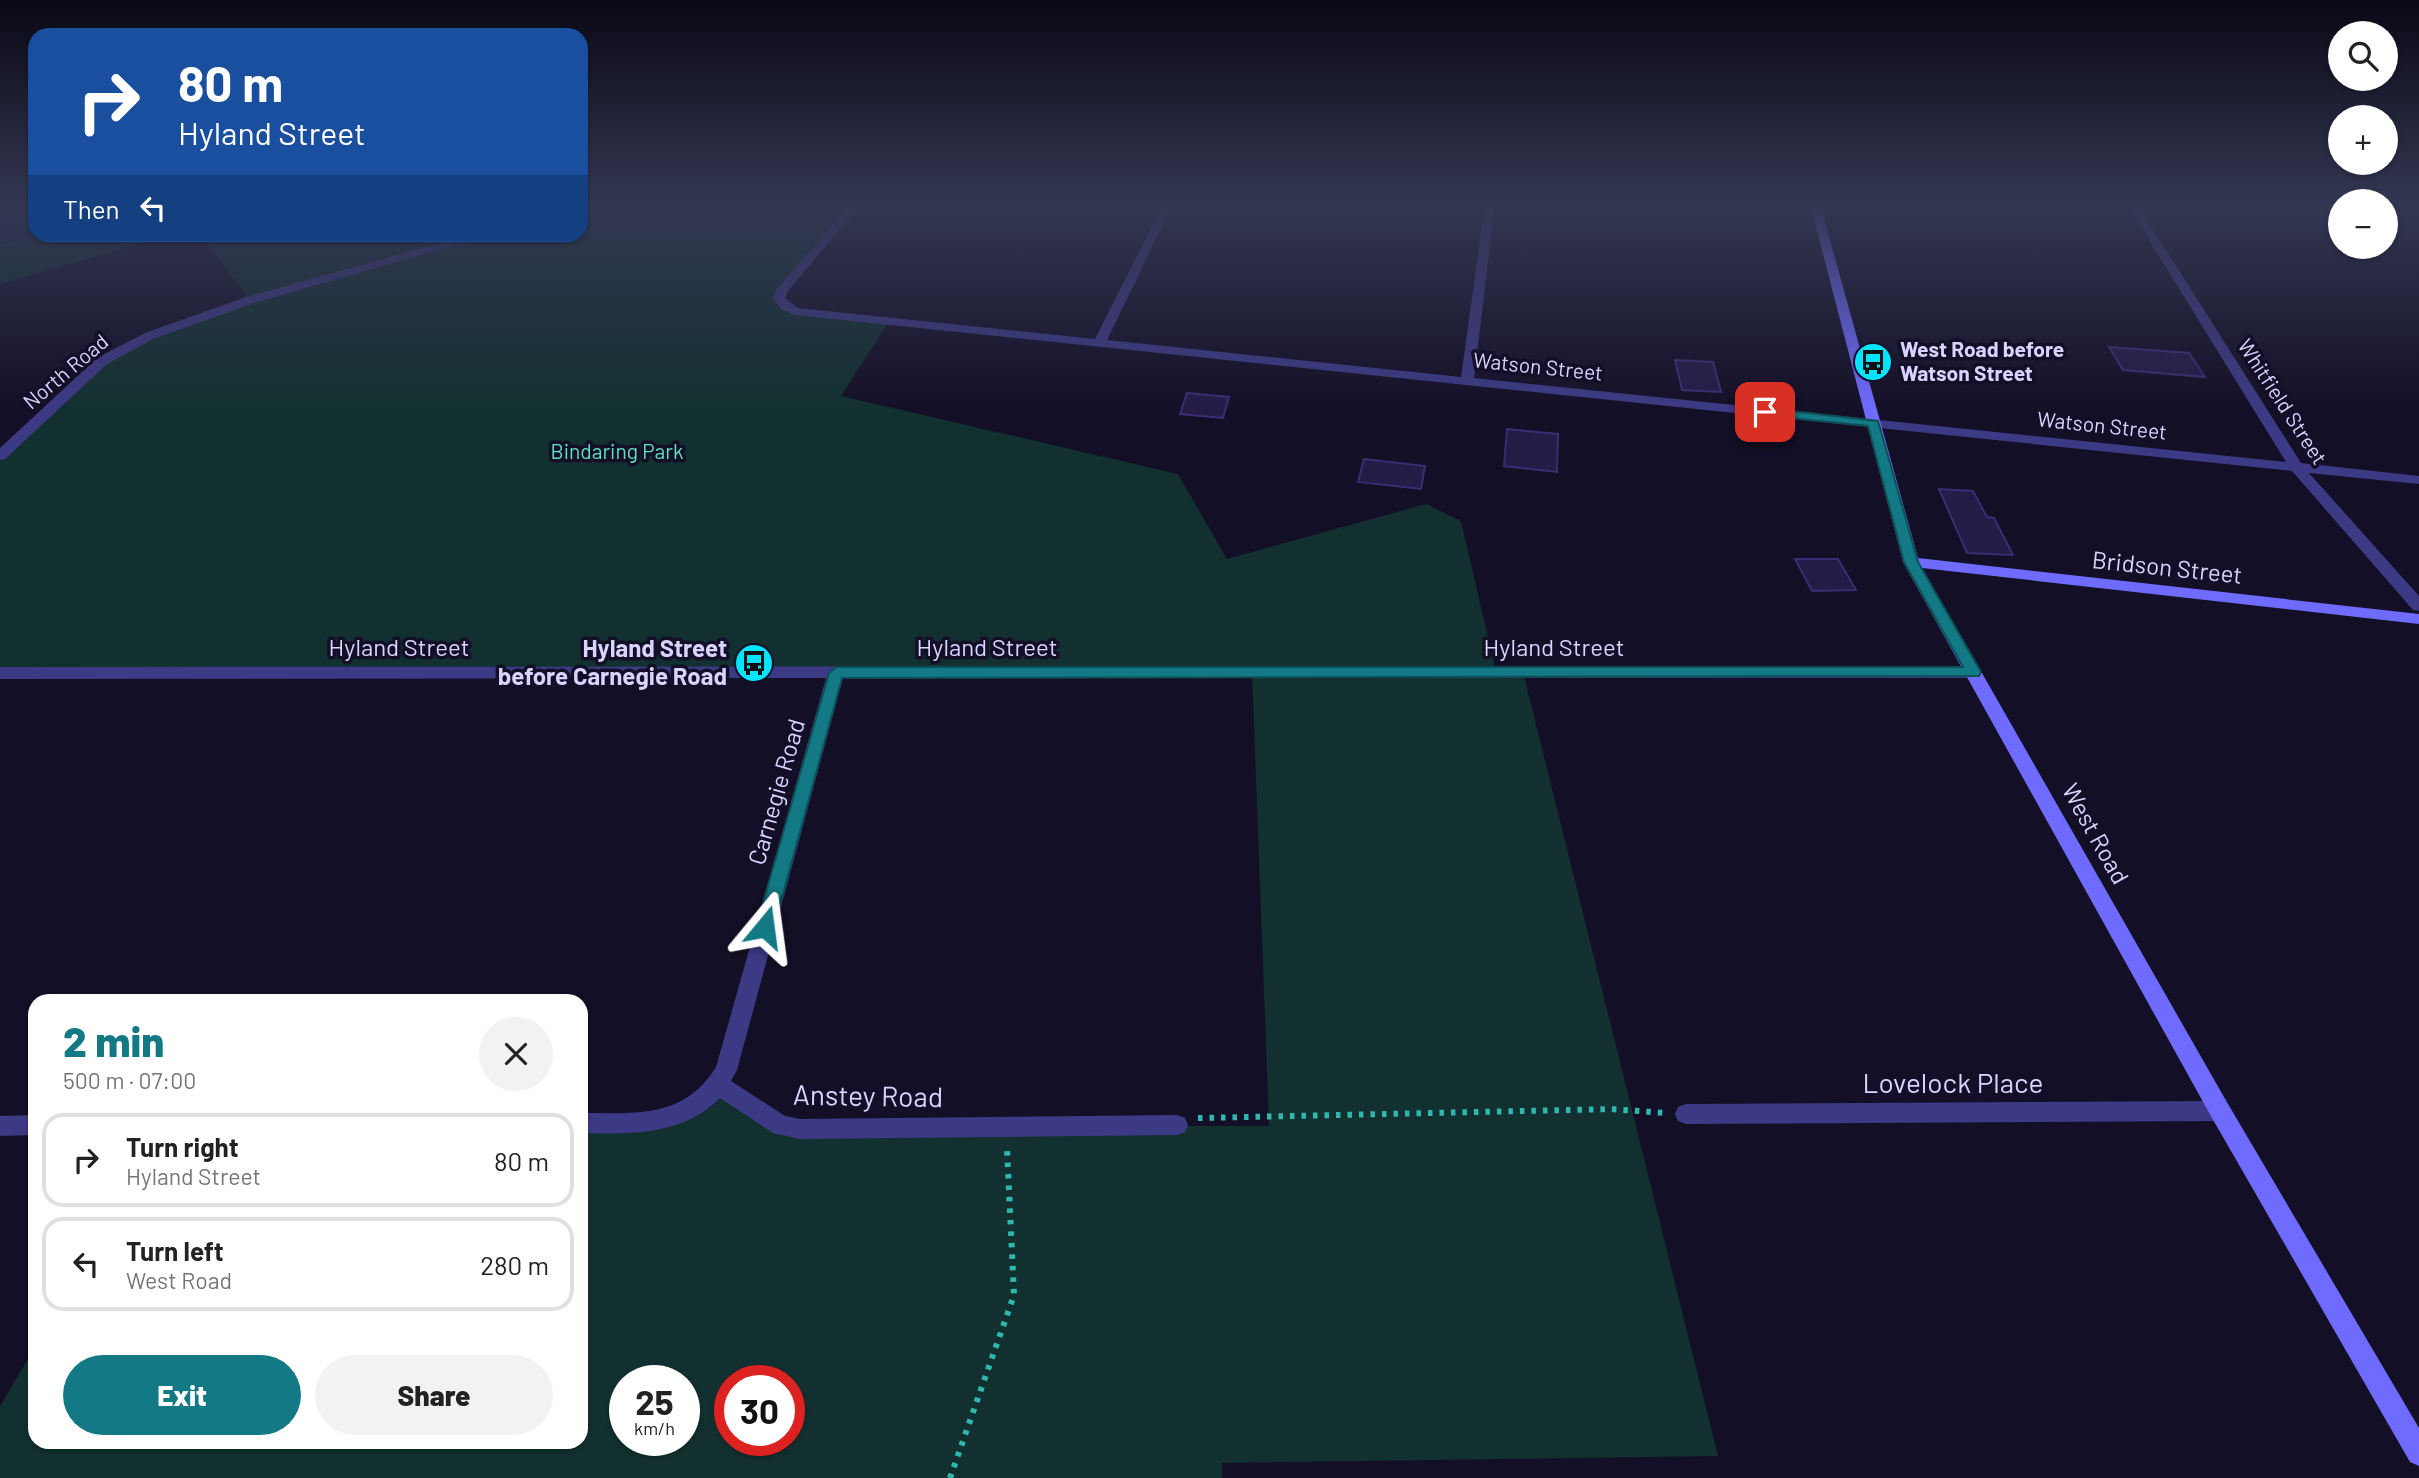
<!DOCTYPE html>
<html lang="en">
<head>
<meta charset="utf-8">
<style>
  :root { --surface:#fff; --page:#f2f2f2; --text:#222; --muted:#767676; --line:#e0e0e0; --accent:#137a85 }
  body { margin:0; font-family:Barlow,sans-serif; background:var(--page); color:var(--text); height:100vh; display:flex; flex-direction:column; font-size:26px; white-space:nowrap }
  * { box-sizing:border-box; margin:0 }
  p { font-size:23px; color:var(--muted) }
  .icon { flex:none; width:38px; height:38px; fill:none; stroke:currentColor; stroke-width:2; stroke-linecap:round; stroke-linejoin:round }
  .map { position:relative; flex:1; overflow:hidden }
  .sheet { position:absolute; left:28px; top:994px; width:560px; height:455px; display:flex; flex-direction:column; background:var(--surface); border-radius:21px; box-shadow:0 2px 5px #0004 }
  .sheet>* { flex:none }
  .top-card { position:absolute; left:28px; top:28px; width:560px; height:214px; border-radius:21px; box-shadow:0 2px 5px #0004; background:#1a4fa0; color:#fff; overflow:hidden }
  .fabs { position:absolute; left:2328px; top:21px; display:grid; gap:14px }
  .fabs a { display:grid; place-items:center; width:70px; height:70px; border-radius:50%; background:var(--surface); box-shadow:0 2px 5px #0004; font-size:35px }
  .speed { position:absolute; left:609px; top:1365px; display:flex; gap:14px; font-size:35px; font-weight:700; text-align:center }
  .speed>* { display:grid; place-content:center; width:91px; height:91px; border-radius:50%; background:var(--surface); box-shadow:0 2px 5px #0004; line-height:1 }
  .speed small { font-size:18px; font-weight:400 }
  .speed .limit { border:10px solid #d22; background:#fff; color:#111 }
  .pin { position:absolute; display:grid; place-items:center; width:60px; height:60px; color:#fff; margin:-30px; border-radius:14px; box-shadow:0 4px 10px #0006 }
  .me { position:absolute; width:77px; margin:-38px; rotate:16deg; stroke-linejoin:round; filter:drop-shadow(0 0 5px #0008) }
  .turn { display:flex; align-items:center; gap:24px; height:147px; padding:0 35px; font-size:32px }
  .turn .icon { width:91px; height:91px; stroke-width:2.5 }
  .turn b { display:block; font-size:49px; line-height:60px }
  .then { display:flex; align-items:center; height:66px; padding:0 35px; background:#0003; gap:14px; font-size:26px }
  .round { display:grid; place-items:center; flex:none; width:74px; height:74px; border-radius:37px; background:var(--page) }
  .headline { display:flex; align-items:center; justify-content:space-between; height:119px; padding:0 35px }
  h1 { font-size:42px; font-weight:800; line-height:52px; color:var(--accent) }
  .button { display:flex; gap:14px; margin-top:auto; padding:14px 35px }
  .button a { flex:1; height:80px; border-radius:42px; background:var(--accent); color:#fff; font-size:28px; font-weight:800; line-height:80px; text-align:center }
  .button a+a { background:var(--page); color:var(--text) }
  ul { padding:0; list-style:none }
  li { display:flex; align-items:center; gap:21px; height:94px; margin:0 14px 10px; padding:0 21px; border:4px solid var(--line); border-radius:21px }
  li div { flex:1 }
  li b { display:block; font-size:26px }
  li em { font-style:normal }
  .map>svg:first-child { display:block }
  .green { fill:#12302f; fill-rule:evenodd }
  .water { fill:#0a1f44 }
  .building { fill:#241b47; stroke:#3b2d73; stroke-width:2 }
  .lines { fill:none; stroke-linecap:round; stroke-linejoin:round }
  .path { stroke:#2fb8b0; stroke-width:6; stroke-dasharray:4.5 7; stroke-linecap:butt }
  .street { fill:#3d3a85; fill-rule:evenodd }
  .secondary { fill:#6f6bff; fill-rule:evenodd }
  .route { fill:#137a85; stroke:#0c4f56; stroke-width:2 }
  .labels { text-anchor:middle; stroke-width:7; stroke-linejoin:round; paint-order:stroke }
  .far-poi-label { font-size:21px; font-weight:bold; fill:#d9d4ff; stroke:#130f26; text-anchor:start }
  .far-street-label { font-size:21px; fill:#d9d4ff; stroke:#130f26 }
  .far-park-label { font-size:21px; fill:#5fe0c0; stroke:#130f26 }
  .street-label { font-size:24px; fill:#d9d4ff; stroke:#130f26 }
  .poi-label { font-size:24px; font-weight:bold; fill:#d9d4ff; stroke:#130f26; text-anchor:end }
  .near-street-label { font-size:28px; fill:#d9d4ff; stroke:#130f26 }
</style>
</head>
<body>
<div class="map">
<svg width="2419" height="1478" viewBox="0 0 2419 1478">
  <rect width="100%" height="100%" fill="#130f26"/>
  <path class="green" d="M581 204H856L782 290 779 298 795 311 889 321 841 396 1178 474 1227 559 1426 504 1461 521 1496 672H1523L1718 1456 1222 1463V1478H0V1406L35 1347V1442H581V1123H654L719 1085 781 1126H1269L1252 672 0 673V456L129 345 249 299 200 235 581 234ZM625 1381H684V1440H625ZM730 1381H789V1440H730Z
    M42 235H170L0 284V245Z"/>
  <path class="water" d="M0 204H35V234L42 235 0 245Z"/>
  <path class="building" d="M2109 347 2189 353 2205 377 2123 370Z
    M1675 360 1713 362 1721 392 1682 390Z
    M1187 393 1229 397 1223 418 1180 414Z
    M1507 429 1558 434 1557 472 1504 466Z
    M1364 459 1425 466 1421 489 1358 482Z
    M1939 489 1973 491 1987 517 1994 518 2013 555 1967 553Z
    M1795 559H1838L1856 590 1812 591Z"/>
  <g class="lines">
    <path class="path" d="M1198 1118 1611 1109 1665 1113
      M950 1478 1014 1295 1007 1148"/>
    <path class="street" d="M587 204H604L581 212V206Z
      M850 204H861L788 291 785 298 798 308 1095 339 1163 204H1173L1107 340 1461 377 1485 204H1495L1474 378 2286 462 2127 204H2137L2301 463 2419 476V484L2309 473 2419 596V611L2413 610 2292 471 795 315 781 309 773 298 776 290Z
      M474 234H493L254 303 153 339 107 364 5 459 0 460V448L97 358 145 333 246 297Z
      M1973 666 1981 672 1973 678H843L737 1070 731 1081 785 1116 800 1119 1177 1115 1185 1118 1188 1125 1185 1132 1177 1135 800 1139 773 1133 720 1098C682 1136 631 1134 581 1133V1113C636 1113 684 1119 716 1067L826 678 0 679V667Z
      M2220 1101 2228 1104 2231 1111 2228 1118 2220 1121 1686 1124 1678 1121 1675 1114 1678 1107 1686 1104Z
      M35 1115V1135L0 1136V1116Z"/>
    <path class="secondary" d="M1810 204H1820L1918 558 2419 614V624L1922 568 2228 1104 2419 1428V1466L2410 1462 2212 1118 1903 562Z"/>
  </g>
  <linearGradient id="sky" x2="0" y2="1"><stop stop-color="#0a0815"/><stop offset="0.5" stop-color="#333752"/><stop offset="1" stop-color="#333752" stop-opacity="0"/></linearGradient>
  <rect width="2419" height="411" fill="url(#sky)"/>
  <path class="route" d="M1765 408 1878 421 1918 562 1981 672 1979 676 842 678 774 927 771 932 765 934 759 932 756 927 829 673 836 667H1963L1904 562 1868 426 1761 415V410Z"/>
  <defs>
    <symbol id="bus-disc" viewBox="-11 -11 22 22"><circle r="9.5" fill="#00e5ff" stroke="#130f26"/><path d="M-5-6H5V4H4V6H2V4H-2V6H-4V4H-5ZM-3.5-4V0h7V-4ZM-3.5 1.2v1.5H-2V1.2ZM2 1.2v1.5H3.5V1.2Z" fill="#111"/></symbol>
  </defs>
  <g fill-rule="evenodd">
    <use href="#bus-disc" x="1851" y="340" width="44" height="44"/>
    <use href="#bus-disc" x="732" y="641" width="44" height="44"/>
  </g>
  <g class="labels">
    <g class="far-poi-label">
      <text x="1900" y="357">West Road before<tspan x="1900" dy="24">Watson Street</tspan></text>
    </g>
    <g class="far-street-label">
      <text transform="translate(1538 367) rotate(6)" y="7">Watson Street</text>
      <text transform="translate(66 372) rotate(-40)" y="7">North Road</text>
      <text transform="translate(2282 402) rotate(57)" y="7">Whitfield Street</text>
      <text transform="translate(2102 426) rotate(6)" y="7">Watson Street</text>
    </g>
    <g class="far-park-label">
      <text x="617" y="459">Bindaring Park</text>
    </g>
    <g class="street-label">
      <text transform="translate(2167 568) rotate(6)" y="8">Bridson Street</text>
      <text x="399" y="656">Hyland Street</text>
      <text x="987" y="656">Hyland Street</text>
      <text x="1554" y="656">Hyland Street</text>
      <text transform="translate(777 792) rotate(-74)" y="8">Carnegie Road</text>
      <text transform="translate(2095 834) rotate(61)" y="8">West Road</text>
    </g>
    <g class="poi-label">
      <text x="727" y="657">Hyland Street<tspan x="727" dy="28">before Carnegie Road</tspan></text>
    </g>
    <g class="near-street-label">
      <text x="1953" y="1093">Lovelock Place</text>
      <text transform="translate(868 1096) rotate(1)" y="10">Anstey Road</text>
    </g>
  </g>
</svg>
<div class="fabs">
<a><svg class="icon" aria-label="search" viewBox="0 0 24 24"><circle cx="10" cy="10" r="6"/><path d="M15 15l6 6"/></svg></a>
<a>+</a>
<a>−</a>
</div>
<div class="speed"><div>25<small>km/h</small></div><div class="limit">30</div></div>
<div class="pin" style="left:1765px;top:412px;background:#d93025"><svg class="icon" aria-label="arrive" viewBox="0 0 24 24"><path d="M6 21V4h12l-3 4 3 4H6"/></svg></div>
<svg class="me" style="left:765px;top:927px" viewBox="-20 -20 40 40"><path d="M0-17L14 15 0 8-14 15z" fill="#137a85" stroke="#fff" stroke-width="4"/></svg>
<div class="top-card">
<div class="turn"><svg class="icon" aria-label="right" viewBox="0 0 24 24"><path d="M7 20v-9h11M14 6l5 5-5 5"/></svg><div><b>80 m</b>Hyland Street</div></div>
<div class="then">Then<svg class="icon" aria-label="left" viewBox="0 0 24 24"><path d="M17 20v-9H6M10 6l-5 5 5 5"/></svg></div>
</div>
<section class="sheet">
<div class="headline"><div><h1>2 min</h1><p>500 m · 07:00</p></div><a class="round"><svg class="icon" aria-label="close" viewBox="0 0 24 24"><path d="M6 6l12 12M18 6L6 18"/></svg></a></div>
<ul>
<li><svg class="icon" aria-label="right" viewBox="0 0 24 24"><path d="M7 20v-9h11M14 6l5 5-5 5"/></svg><div><b>Turn right</b><p>Hyland Street</p></div><em>80 m</em></li>
<li><svg class="icon" aria-label="left" viewBox="0 0 24 24"><path d="M17 20v-9H6M10 6l-5 5 5 5"/></svg><div><b>Turn left</b><p>West Road</p></div><em>280 m</em></li>
</ul>
<div class="button"><a>Exit</a><a>Share</a></div>
</section>
</div>
</body>
</html>
